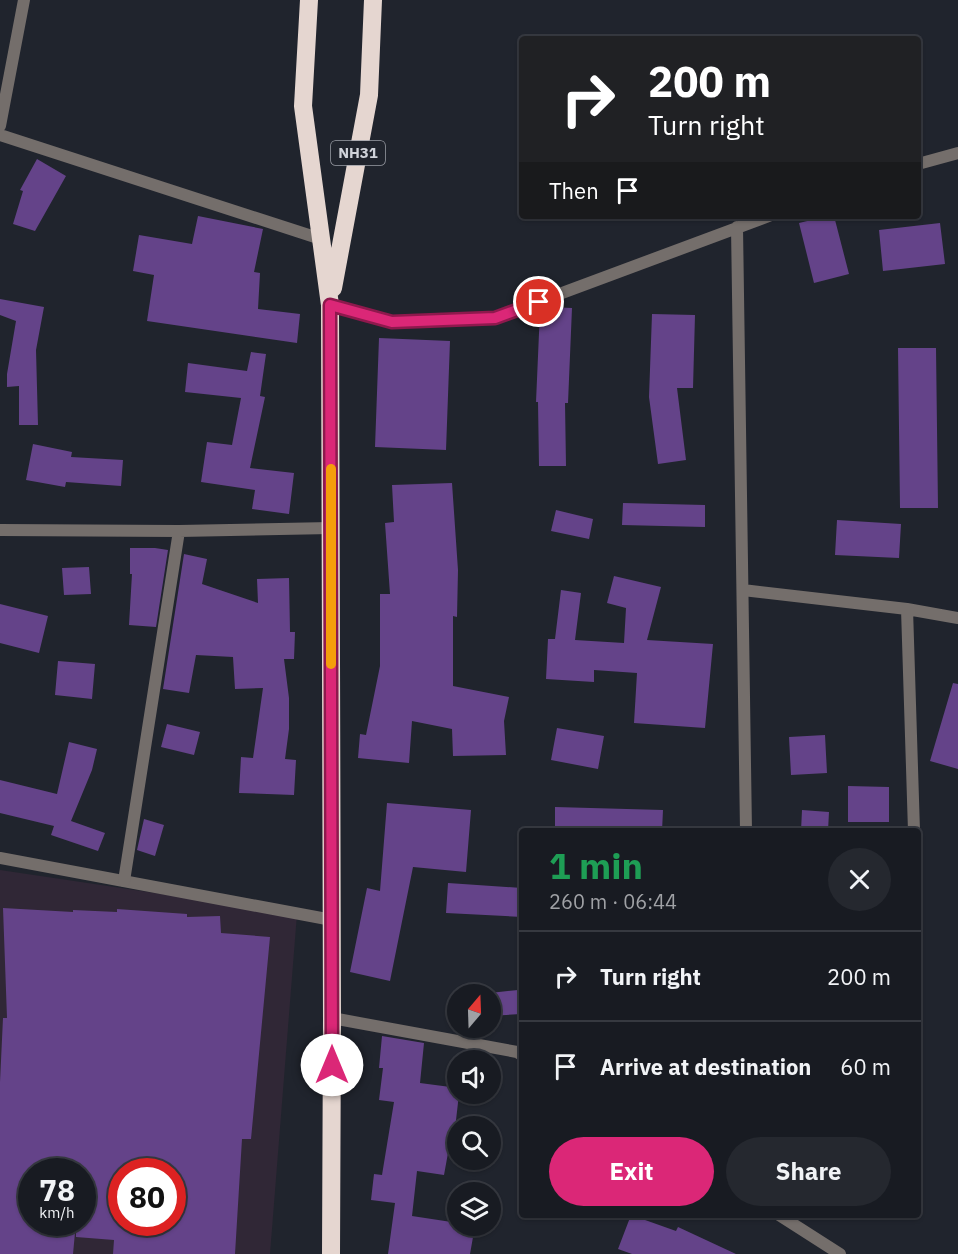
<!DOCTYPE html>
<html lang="en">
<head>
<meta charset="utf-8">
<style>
  :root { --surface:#181b22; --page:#25282f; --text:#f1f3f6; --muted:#9fa1a5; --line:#363940; --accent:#db2777 }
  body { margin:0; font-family:"IBM Plex Sans",sans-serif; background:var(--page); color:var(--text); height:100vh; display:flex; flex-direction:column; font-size:22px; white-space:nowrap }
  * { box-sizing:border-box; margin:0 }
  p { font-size:20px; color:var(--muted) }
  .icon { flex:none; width:33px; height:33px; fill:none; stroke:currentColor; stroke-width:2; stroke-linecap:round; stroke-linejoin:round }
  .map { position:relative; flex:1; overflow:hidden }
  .panel { position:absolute; left:519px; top:828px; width:402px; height:390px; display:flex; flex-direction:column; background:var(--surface); border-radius:6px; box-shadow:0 2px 4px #0004,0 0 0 2px var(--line) }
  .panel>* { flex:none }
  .guide { position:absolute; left:519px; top:36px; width:402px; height:183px; border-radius:6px; box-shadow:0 2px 4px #0004,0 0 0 2px var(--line); background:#202124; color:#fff; overflow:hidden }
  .needle { width:39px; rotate:19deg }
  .fabs { position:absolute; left:447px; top:984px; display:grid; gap:12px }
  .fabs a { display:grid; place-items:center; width:54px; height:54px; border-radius:50%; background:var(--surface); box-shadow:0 2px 4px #0004,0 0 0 2px var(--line); font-size:30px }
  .speed { position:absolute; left:18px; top:1158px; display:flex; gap:12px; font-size:30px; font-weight:700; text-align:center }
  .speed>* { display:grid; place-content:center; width:78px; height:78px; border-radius:50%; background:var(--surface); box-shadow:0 2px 4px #0004,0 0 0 2px var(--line); line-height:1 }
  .speed small { font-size:15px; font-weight:400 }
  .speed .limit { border:9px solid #d22; background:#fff; color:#111 }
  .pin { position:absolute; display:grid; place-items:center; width:51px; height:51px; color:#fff; margin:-26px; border:3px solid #fff; border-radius:50%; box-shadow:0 2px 6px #0007 }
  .me { position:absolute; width:66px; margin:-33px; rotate:0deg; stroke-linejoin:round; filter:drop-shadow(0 0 4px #0008) }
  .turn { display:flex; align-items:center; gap:21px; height:126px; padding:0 30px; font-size:27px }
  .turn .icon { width:78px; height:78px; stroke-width:2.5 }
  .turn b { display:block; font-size:42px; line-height:51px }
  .then { display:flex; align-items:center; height:57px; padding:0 30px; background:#0003; gap:12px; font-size:22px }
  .round { display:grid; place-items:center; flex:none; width:63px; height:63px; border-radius:32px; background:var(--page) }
  .head { display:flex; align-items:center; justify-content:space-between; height:102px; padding:0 30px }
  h1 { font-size:36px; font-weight:700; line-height:45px; color:#1e9e55 }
  .action { display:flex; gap:12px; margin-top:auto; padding:12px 30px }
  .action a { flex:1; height:69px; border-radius:36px; background:var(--accent); color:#fff; font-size:24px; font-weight:700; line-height:69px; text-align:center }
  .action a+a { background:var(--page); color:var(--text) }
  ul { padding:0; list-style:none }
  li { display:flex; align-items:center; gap:18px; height:90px; padding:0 30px; border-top:2px solid var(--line) }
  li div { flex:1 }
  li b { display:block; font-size:22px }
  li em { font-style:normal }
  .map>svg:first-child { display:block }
  .commercial { fill:#302736; fill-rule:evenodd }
  .building { fill:#644389; fill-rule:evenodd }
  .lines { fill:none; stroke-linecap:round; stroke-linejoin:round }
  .lane { stroke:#746e6b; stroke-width:12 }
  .street { stroke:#746e6b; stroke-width:12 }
  .highway { stroke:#e5d6d0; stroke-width:18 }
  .route-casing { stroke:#8e194d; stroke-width:15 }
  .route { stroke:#db2777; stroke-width:10 }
  .slow { stroke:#f59e0b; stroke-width:10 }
  .labels { text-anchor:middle; stroke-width:4.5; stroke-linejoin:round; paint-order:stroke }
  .shield { fill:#20242d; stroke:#9b9ea6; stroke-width:1.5 }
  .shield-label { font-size:15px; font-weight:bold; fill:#d0d3da }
</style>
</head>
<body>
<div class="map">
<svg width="958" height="1254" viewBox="0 0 958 1254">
  <rect width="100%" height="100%" fill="#20242d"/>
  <path class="commercial" d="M0 870 297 914 270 1254H0ZM32 1172H82V1222H32ZM122 1172H172V1222H122Z"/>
  <path class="building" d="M37 159 66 176 35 231 13 224 23 191 20 190Z
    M198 216 263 229 254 272 260 273 258 309 300 314 297 343 147 321 154 275 133 271 139 235 192 244Z
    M828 216H834L849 274 814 283 799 223Z
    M940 223 945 264 883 271 879 230Z
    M0 299 44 307 36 350 38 425H19V386L7 387V374L16 321 0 315Z
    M549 307 572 308 568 403H565L566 466H539L538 402H536L540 310Z
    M652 314 695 315 693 388H677L686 460 658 464 649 397Z
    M379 338 450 341 446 450 375 447Z
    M898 348H936L938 508H900Z
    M251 352 266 354 260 396 265 397 250 468 294 473 289 514 252 509 255 490 201 482 207 442 232 445 241 398 185 392 188 363 247 371Z
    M33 444 72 452 71 457 123 460 121 486 66 482 65 487 26 480Z
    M452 483 458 570 457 617 453 616V686L509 697 504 721 506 755 453 756 452 729 412 721 409 763 358 758 360 734 366 735 380 666V594H390L385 523 394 522 392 485Z
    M623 503 705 505V527L622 525Z
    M556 510 593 519 589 539 551 531Z
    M837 520 901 524 899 558 835 555Z
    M130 548H155L168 550 156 627 129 625 132 574H130Z
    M184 554 207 559 202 584 258 603 257 579 289 578 290 632H295L294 659H284L289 698V729L285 759 296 760 294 795 239 793 241 757 253 758 263 688 235 689 233 657 196 655 189 693 163 689Z
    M89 567 91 594 64 595 62 568Z
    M614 576 661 587 647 640 713 644 705 728 634 723 637 673 594 670V682L546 679 548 639H555L561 590 581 593 575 640 624 643 626 608 607 603Z
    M0 604 48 616 39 653 0 643Z
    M58 661 95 664 92 699 55 695Z
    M953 683 958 684V769L930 761Z
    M167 724 200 732 194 755 161 747Z
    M557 728 604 736 598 769 551 760Z
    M825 735 827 773 791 775 789 737Z
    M69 742 97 749 92 770 71 821 105 833 98 851 51 835 54 826 0 813V780L57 794Z
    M848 786 889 787V822H848Z
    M387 803 471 810 466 872 413 867 390 981 350 972 367 888 380 891Z
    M555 807 663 810 662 831H555Z
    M802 810 829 812 828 831H801Z
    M144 819 164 825 155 856 137 850Z
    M448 883 522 888V917L446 913Z
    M3 908 73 912V910L117 912V909L187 914V917L220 916 221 933 270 937 251 1139H242L235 1254H113L114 1240 76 1237V1222H82V1172H32V1222H76L73 1254H0V1082L3 1018H7ZM122 1172H172V1222H122Z
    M518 990 521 1014 490 1016V993Z
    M382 1036 424 1043 420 1083 458 1088 459 1094 452 1155 448 1153 444 1175 417 1171 412 1216 458 1223V1226H475L470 1254H388L395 1203 371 1200 374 1174 382 1175 394 1102 379 1100 383 1068H379Z
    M631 1215 676 1231 678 1227 736 1254H632L618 1249Z"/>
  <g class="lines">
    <path class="lane" d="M0 858 332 920"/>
    <path class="street" d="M0 126 24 0
      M0 135 321 239
      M918 164 958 153
      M737 227 746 831
      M330 305 392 322 495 318 769 216
      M0 530 179 531 331 528
      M743 590 907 609 958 618
      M907 609 914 831
      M124 881 179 531
      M332 1018 517 1052 522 1055
      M779 1215 840 1254"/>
    <path class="highway" d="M309 0 303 106 330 305 332 1018 331 1254
      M333 288 369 95 373 0"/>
  </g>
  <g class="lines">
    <defs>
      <path id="route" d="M332 1065 330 305 392 322 495 318 539 302"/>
    </defs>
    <use href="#route" class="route-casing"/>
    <use href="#route" class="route"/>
    <path class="slow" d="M331 469V664"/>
  </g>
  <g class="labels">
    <rect class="shield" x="331" y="141" width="54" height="24" rx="4.5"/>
    <g class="shield-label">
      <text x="358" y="158">NH31</text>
    </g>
  </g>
</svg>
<div class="fabs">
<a><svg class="needle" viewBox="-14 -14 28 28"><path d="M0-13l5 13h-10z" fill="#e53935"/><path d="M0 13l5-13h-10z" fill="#9fa1a5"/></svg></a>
<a><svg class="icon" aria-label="sound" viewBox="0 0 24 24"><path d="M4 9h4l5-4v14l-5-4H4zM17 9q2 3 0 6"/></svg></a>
<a><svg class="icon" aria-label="search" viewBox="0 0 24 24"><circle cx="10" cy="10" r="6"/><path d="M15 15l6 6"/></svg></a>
<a><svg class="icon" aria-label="layers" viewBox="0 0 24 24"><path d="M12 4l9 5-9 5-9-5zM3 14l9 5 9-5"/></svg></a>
</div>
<div class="speed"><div>78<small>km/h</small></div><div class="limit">80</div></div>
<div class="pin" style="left:539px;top:302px;background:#d93025"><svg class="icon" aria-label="arrive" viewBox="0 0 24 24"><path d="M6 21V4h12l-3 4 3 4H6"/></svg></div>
<svg class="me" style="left:332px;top:1065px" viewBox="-20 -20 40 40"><circle r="19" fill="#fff"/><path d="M0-13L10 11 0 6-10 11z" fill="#db2777"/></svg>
<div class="guide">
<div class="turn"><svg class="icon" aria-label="right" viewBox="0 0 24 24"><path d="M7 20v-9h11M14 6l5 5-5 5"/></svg><div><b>200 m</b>Turn right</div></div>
<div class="then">Then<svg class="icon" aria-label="arrive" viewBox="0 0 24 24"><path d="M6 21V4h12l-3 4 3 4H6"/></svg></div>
</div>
<section class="panel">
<div class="head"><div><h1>1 min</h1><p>260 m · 06:44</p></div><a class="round"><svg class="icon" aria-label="close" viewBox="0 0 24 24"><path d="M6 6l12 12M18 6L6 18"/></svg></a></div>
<ul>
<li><svg class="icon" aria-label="right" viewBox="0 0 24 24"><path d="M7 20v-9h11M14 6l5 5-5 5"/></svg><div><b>Turn right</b></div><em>200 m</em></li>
<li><svg class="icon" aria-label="arrive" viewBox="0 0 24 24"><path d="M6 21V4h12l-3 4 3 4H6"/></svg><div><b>Arrive at destination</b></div><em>60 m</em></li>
</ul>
<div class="action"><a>Exit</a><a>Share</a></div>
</section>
</div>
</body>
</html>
